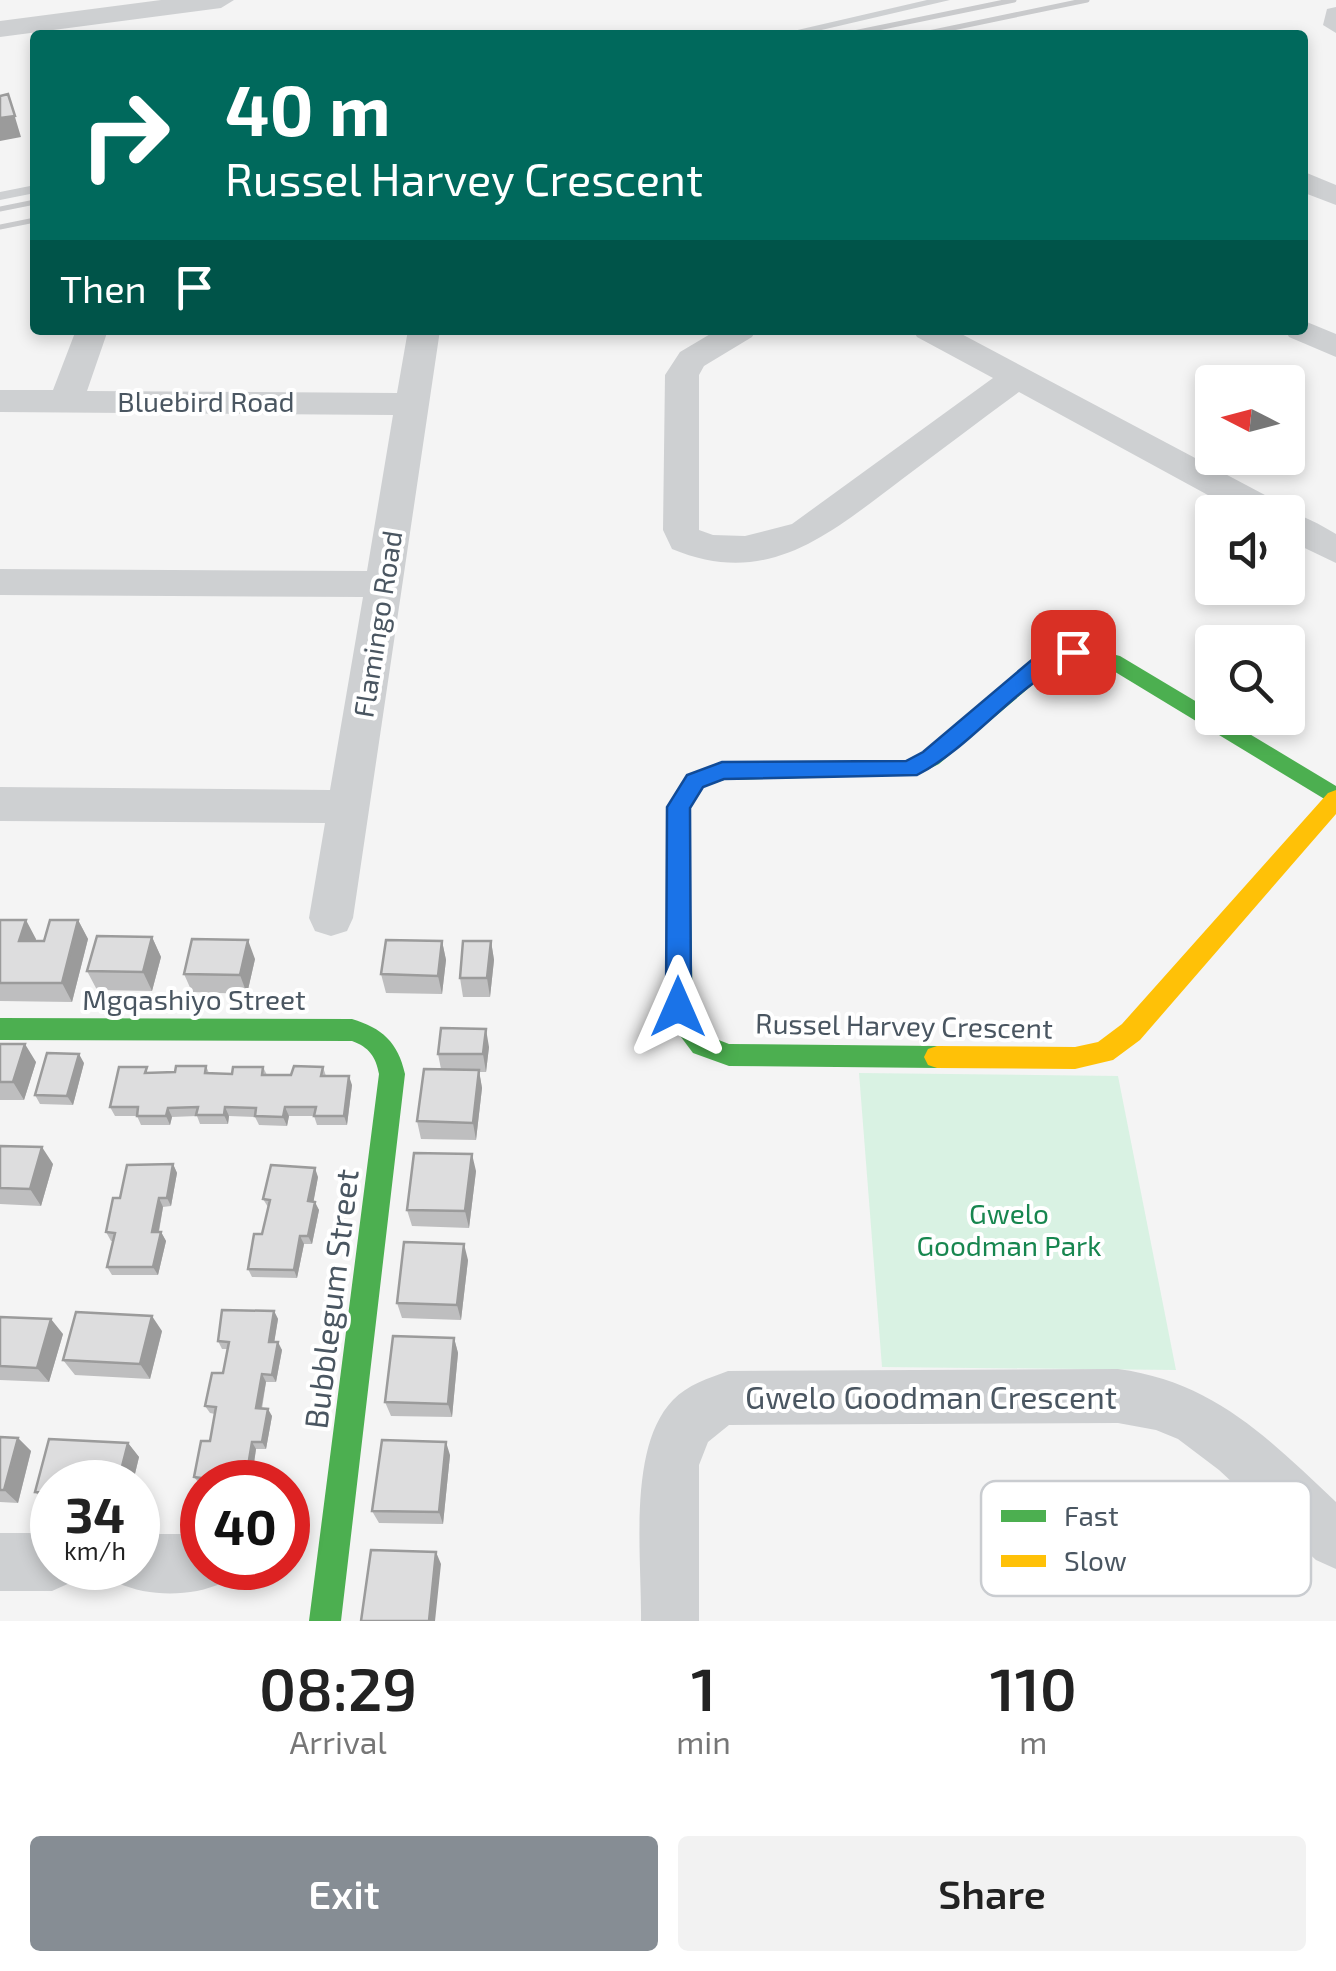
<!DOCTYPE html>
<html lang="en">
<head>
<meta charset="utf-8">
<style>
  :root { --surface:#fff; --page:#f2f2f2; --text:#222; --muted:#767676; --accent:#868d94 }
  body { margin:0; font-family:"Exo 2",sans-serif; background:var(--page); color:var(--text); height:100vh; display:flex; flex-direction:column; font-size:38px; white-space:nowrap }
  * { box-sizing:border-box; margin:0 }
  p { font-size:32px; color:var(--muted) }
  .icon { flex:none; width:55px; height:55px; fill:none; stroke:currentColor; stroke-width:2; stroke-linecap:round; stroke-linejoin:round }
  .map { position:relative; height:1621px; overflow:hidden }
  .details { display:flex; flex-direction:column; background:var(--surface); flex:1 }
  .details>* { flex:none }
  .hud { position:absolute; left:30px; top:30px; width:1278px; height:305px; border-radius:10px; box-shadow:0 5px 15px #0003; background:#00695c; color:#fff; overflow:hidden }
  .needle { width:65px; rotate:276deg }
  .controls { position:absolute; left:1195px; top:365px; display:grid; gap:20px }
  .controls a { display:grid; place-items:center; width:110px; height:110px; border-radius:10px; background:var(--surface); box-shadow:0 5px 15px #0003; font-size:50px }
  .speed { position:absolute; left:30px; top:1460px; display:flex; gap:20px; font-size:50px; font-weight:700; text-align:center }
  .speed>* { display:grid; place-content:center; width:130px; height:130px; border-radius:50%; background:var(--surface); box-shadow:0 5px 15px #0003; line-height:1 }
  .speed small { font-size:25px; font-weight:400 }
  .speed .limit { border:15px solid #d22; background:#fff; color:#111 }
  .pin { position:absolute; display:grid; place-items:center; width:85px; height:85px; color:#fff; margin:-42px; border-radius:20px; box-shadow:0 5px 15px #0006 }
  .me { position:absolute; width:110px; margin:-55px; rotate:0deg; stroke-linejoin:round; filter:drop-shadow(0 0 8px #0008) }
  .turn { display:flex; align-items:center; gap:35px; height:210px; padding:0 30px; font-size:45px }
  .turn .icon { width:130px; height:130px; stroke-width:2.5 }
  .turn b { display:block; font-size:70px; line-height:85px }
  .then { display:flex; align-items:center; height:95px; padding:0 30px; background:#0003; gap:20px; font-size:38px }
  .eta { display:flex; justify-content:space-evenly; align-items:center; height:170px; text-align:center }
  .eta b { font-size:60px; font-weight:600; line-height:70px }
  .cta { display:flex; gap:20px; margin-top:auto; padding:20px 30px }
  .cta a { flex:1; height:115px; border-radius:10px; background:var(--accent); color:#fff; font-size:40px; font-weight:600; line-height:115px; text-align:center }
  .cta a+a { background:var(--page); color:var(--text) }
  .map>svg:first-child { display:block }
  .green { fill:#d9f2e3 }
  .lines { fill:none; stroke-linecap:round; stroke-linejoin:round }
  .lane { fill:#ced0d2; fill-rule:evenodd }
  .street { fill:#ced0d2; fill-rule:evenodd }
  .fast { fill:#4caf50; fill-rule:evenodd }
  .slow { fill:#ffc107; fill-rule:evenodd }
  .rail { stroke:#c9cacc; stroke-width:5 }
  .wall { fill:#bebebf }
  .shaded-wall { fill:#9b9b9b }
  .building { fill:#ddddde; stroke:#9b9b9b; stroke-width:2.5 }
  .route { fill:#1a73e8; stroke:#114b97; stroke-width:2.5 }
  .labels { text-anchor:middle; stroke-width:8; stroke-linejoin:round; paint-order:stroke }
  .street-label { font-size:28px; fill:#4a5661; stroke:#fff }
  .park-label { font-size:28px; fill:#17864f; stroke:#fff }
  .near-street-label { font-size:32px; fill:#4a5661; stroke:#fff }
  .key { fill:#fff; stroke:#c9ccd0; stroke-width:2.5 }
  .key-label { font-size:28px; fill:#4a5661 }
</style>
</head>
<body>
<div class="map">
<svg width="1336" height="1621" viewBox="0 0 1336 1621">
  <rect width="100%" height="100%" fill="#f4f4f4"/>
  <path class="green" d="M859 1073 1118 1076 1176 1370 882 1367Z"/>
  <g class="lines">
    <path class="lane" d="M927 0H950L800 35H776Z
      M35 185V193L0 200V192Z"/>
    <path class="street" d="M161 0H234L221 8 0 37V21Z
      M1336 7V33L1323 25 1327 9Z
      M1302 171 1336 185V205L1302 192Z
      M1302 320 1336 334V357L1289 337 1285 330H1302Z
      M76 330H108L87 391 397 393 408 330H440L353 918 347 931 331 936 315 931 309 918 325 823 0 821V787L330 790 363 597 0 595V569L367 571 393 415 0 412V390H53Z
      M717 330H756L752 337 704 366 699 375V530L713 535 745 536 792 524 993 378 917 337 913 330H954L1280 503 1285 512C1303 514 1320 525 1336 534V563L1288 540V512H1239L1019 392C979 421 940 451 901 480 829 534 768 589 672 549L663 530 665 375 680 352Z
      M1118 1369C1214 1382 1268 1438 1336 1502V1569L1316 1560 1219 1470 1178 1439 1156 1430 1118 1423 729 1425 708 1442 699 1465V1621H641C642 1559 627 1447 673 1400 687 1385 709 1378 728 1371Z
      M0 1533H52V1568H79L72 1582 52 1591H0Z
      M138 1534H202V1568H229L222 1583C191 1597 149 1597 118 1583L111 1568H138Z"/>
    <path class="fast" d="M1077 645 1120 656 1212 711V718H1223L1336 786V806L1107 667 1077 661 1056 665 939 764 917 775 724 780 703 787 689 808 693 1017 711 1037 729 1044 937 1046 946 1049 950 1057 946 1065 937 1068 729 1066 693 1053 669 1021 667 807 687 775 723 762 906 761 923 752 1043 654Z
      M0 1018 352 1019C382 1028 398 1042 405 1074L341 1621H309L379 1074C376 1057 369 1047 352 1041L0 1040Z"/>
    <path class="slow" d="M1336 790V814L1140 1040 1113 1060 1075 1069 937 1068 928 1065 924 1057 928 1049 937 1046 1075 1047 1098 1042 1122 1024 1328 793Z"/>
    <path class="rail" d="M844 35 1014 0
      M919 35 1087 0
      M0 209 35 202
      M0 227 35 220"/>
  </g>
  <path class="wall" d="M0 920 36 939V941H44L78 920 88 939 72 1002 0 1001Z
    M152 937 161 957 152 991 97 990 87 971Z
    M442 941 446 960 442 994 386 993 381 974Z
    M491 941 494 960 490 997H463L460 978Z
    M255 959 247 994 192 992 184 974Z
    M0 1044 36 1062 24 1100H0Z
    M489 1047 486 1072H479L482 1088 476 1140 421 1139 417 1121 441 1069 438 1054Z
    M84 1063 73 1105 40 1104 35 1095Z
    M206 1066 209 1073 232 1074 263 1067 267 1075H291L323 1067 326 1076 352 1085 347 1125H317L314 1116H289L287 1126 259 1125 255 1117 229 1116 228 1124H200L197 1116 172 1117 170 1125H141L137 1116H115L110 1107 150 1073 175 1072Z
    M0 1146 53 1164 41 1206 0 1204Z
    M173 1164 177 1173 171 1206 163 1207 159 1232H161L166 1241 158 1275H112L107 1267 113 1241H111L106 1232 120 1198Z
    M476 1171 469 1228 412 1226 407 1210Z
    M318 1177 313 1202 319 1210 312 1244H304L297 1278 252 1277 248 1269 262 1234 268 1207 263 1199Z
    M468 1260 461 1320 402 1318 397 1303Z
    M274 1311 278 1319 274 1342 282 1350 276 1382H266L262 1409 272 1416 266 1449H256L252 1479H256L258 1482H202L201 1517 196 1511 201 1484 199 1483 194 1477 210 1441 215 1414 210 1413 205 1406 223 1373 227 1349H222L218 1341Z
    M0 1317 63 1334 49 1382 0 1380Z
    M162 1331 150 1379 75 1375 63 1360Z
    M454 1338 458 1353 452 1417 391 1416 385 1402Z
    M0 1437 18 1438 31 1451 18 1503 0 1502Z
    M49 1439 128 1443 139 1457 133 1482H52V1505L48 1504 35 1492Z
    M450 1455 443 1524 379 1523 372 1511Z"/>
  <path class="shaded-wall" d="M8 94 21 137 0 141V118Z
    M26 920 36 939 30 961 19 941Z
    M78 920 88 939 72 1002 62 983Z
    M152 937 161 957 152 991 143 972Z
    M248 940 255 959 247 994 240 975Z
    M442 941 446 960 442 994 438 976Z
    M491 941 494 960 490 997 487 978Z
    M486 1029 489 1047 486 1072 483 1054Z
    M25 1044 36 1062 24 1100 13 1082Z
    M79 1054 84 1063 73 1105 67 1096Z
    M479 1070 482 1088 476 1140 473 1123Z
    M349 1076 352 1085 347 1125 344 1116Z
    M225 1107 229 1116 228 1124 224 1115Z
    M285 1107 289 1116 287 1126 283 1117Z
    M168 1108 172 1117 170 1125 166 1116Z
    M42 1147 53 1164 41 1206 30 1189Z
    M472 1154 476 1171 469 1228 465 1211Z
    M173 1164 177 1173 171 1206 167 1198Z
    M315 1168 318 1177 312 1210 308 1201Z
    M159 1198 163 1207 157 1240 152 1232Z
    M315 1202 319 1210 312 1244 308 1236Z
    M161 1232 166 1241 158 1275 153 1267Z
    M300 1236 304 1244 297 1278 294 1270Z
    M464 1244 468 1260 461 1320 457 1305Z
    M274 1311 278 1319 273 1350 269 1342Z
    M152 1316 162 1331 150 1379 140 1364Z
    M51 1319 63 1334 49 1382 37 1368Z
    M454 1338 458 1353 452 1417 448 1404Z
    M278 1342 282 1350 276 1382 272 1375Z
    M262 1374 266 1382 260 1415 256 1408Z
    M268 1409 272 1416 266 1449 262 1442Z
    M18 1438 31 1451 18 1503 4 1490Z
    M252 1442 256 1449 251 1482 246 1478Z
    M446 1442 450 1455 443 1524 439 1512Z
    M128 1443 139 1457 133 1482H118Z
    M436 1552 441 1564 435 1621H429Z"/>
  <path class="building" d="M8 94 15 116 0 118V96Z
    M0 920H26L19 941H44L50 920H78L62 983H0Z
    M97 936 152 937 143 972 87 971Z
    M192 939 248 940 240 975 184 974Z
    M386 940 442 941 438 976 381 974Z
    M463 941H491L487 978H460Z
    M441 1028 486 1029 483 1054H438Z
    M0 1044H25L13 1082H0Z
    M47 1053 79 1054 67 1096 35 1095Z
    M176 1066H206L205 1073 232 1074 233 1067H263L262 1075H291L294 1066 323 1067 321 1076H349L344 1116H314L316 1107H285L283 1117 255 1116 256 1108 225 1107 224 1115H196L198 1107 168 1108 166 1116H137L138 1107H110L119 1067H147L145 1073 175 1072Z
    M424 1069 479 1070 473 1123 417 1121Z
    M0 1146 42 1147 30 1189 0 1188Z
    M414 1153 472 1154 465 1211 407 1210Z
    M173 1164 167 1198H159L152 1232H161L153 1267H107L115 1233 106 1232 113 1198H120L127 1165Z
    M271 1165 315 1168 308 1201 315 1202 308 1236H300L294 1270 248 1269 254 1234H262L270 1200 263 1199Z
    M404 1242 464 1244 457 1305 397 1303Z
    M222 1310 274 1311 269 1342H278L272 1375 262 1374 256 1408 268 1409 262 1442H252L246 1478 256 1479 255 1482H202V1511H196L202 1478 194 1477 201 1441H210L216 1407 205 1406 212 1373H223L229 1342 218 1341Z
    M76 1312 152 1316 140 1364 63 1360Z
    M0 1317 51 1319 37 1368 0 1366Z
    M393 1336 454 1338 448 1404 385 1402Z
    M0 1437 18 1438 4 1490H0Z
    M49 1439 128 1443 118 1482H52V1493L35 1492Z
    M382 1440 446 1442 439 1512 372 1511Z
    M371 1550 436 1552 429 1621H361Z"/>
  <path class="route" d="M1073 644 1080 647 1084 652 1080 657C1016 681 977 744 917 775L724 779 703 787 690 808 691 1007 687 1014 678 1017 669 1014 666 1007 667 807 687 775 722 762 906 761 923 752 1034 658Z"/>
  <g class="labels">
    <g class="street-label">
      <text x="206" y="412">Bluebird Road</text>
      <text transform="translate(378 624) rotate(-81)" y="10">Flamingo Road</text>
      <text x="194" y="1010">Mgqashiyo Street</text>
      <text transform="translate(904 1026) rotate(1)" y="10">Russel Harvey Crescent</text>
    </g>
    <g class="park-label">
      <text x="1009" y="1224">Gwelo<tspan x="1009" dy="32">Goodman Park</tspan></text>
    </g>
    <g class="near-street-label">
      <text transform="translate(332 1299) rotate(-83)" y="11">Bubblegum Street</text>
      <text x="931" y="1409">Gwelo Goodman Crescent</text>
    </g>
  </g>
  <rect x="981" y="1481" width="330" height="115" rx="15" class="key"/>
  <rect x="1001" y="1510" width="45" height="12" fill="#4caf50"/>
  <rect x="1001" y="1555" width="45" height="12" fill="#ffc107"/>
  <g class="key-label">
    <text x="1064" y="1526">Fast</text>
    <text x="1064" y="1571">Slow</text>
  </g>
</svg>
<div class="controls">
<a><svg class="needle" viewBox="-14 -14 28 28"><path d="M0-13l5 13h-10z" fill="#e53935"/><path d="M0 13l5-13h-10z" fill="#767676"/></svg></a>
<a><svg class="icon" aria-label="sound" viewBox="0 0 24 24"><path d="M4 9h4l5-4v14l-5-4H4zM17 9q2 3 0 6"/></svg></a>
<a><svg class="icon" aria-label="search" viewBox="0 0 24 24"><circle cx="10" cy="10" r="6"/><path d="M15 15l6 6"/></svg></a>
</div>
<div class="speed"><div>34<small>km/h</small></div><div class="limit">40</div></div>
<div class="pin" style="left:1073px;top:652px;background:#d93025"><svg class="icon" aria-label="arrive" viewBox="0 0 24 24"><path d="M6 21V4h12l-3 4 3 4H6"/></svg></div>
<svg class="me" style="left:678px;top:1007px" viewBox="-20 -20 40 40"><path d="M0-17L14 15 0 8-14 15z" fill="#1a73e8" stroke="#fff" stroke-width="4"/></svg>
<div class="hud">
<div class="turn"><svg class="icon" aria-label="right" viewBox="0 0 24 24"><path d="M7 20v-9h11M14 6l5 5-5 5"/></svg><div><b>40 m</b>Russel Harvey Crescent</div></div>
<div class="then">Then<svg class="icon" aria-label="arrive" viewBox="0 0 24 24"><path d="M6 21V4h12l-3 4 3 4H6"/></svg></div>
</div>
</div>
<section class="details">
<div class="eta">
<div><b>08:29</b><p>Arrival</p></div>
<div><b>1</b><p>min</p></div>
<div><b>110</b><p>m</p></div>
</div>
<div class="cta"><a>Exit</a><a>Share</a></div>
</section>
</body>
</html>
